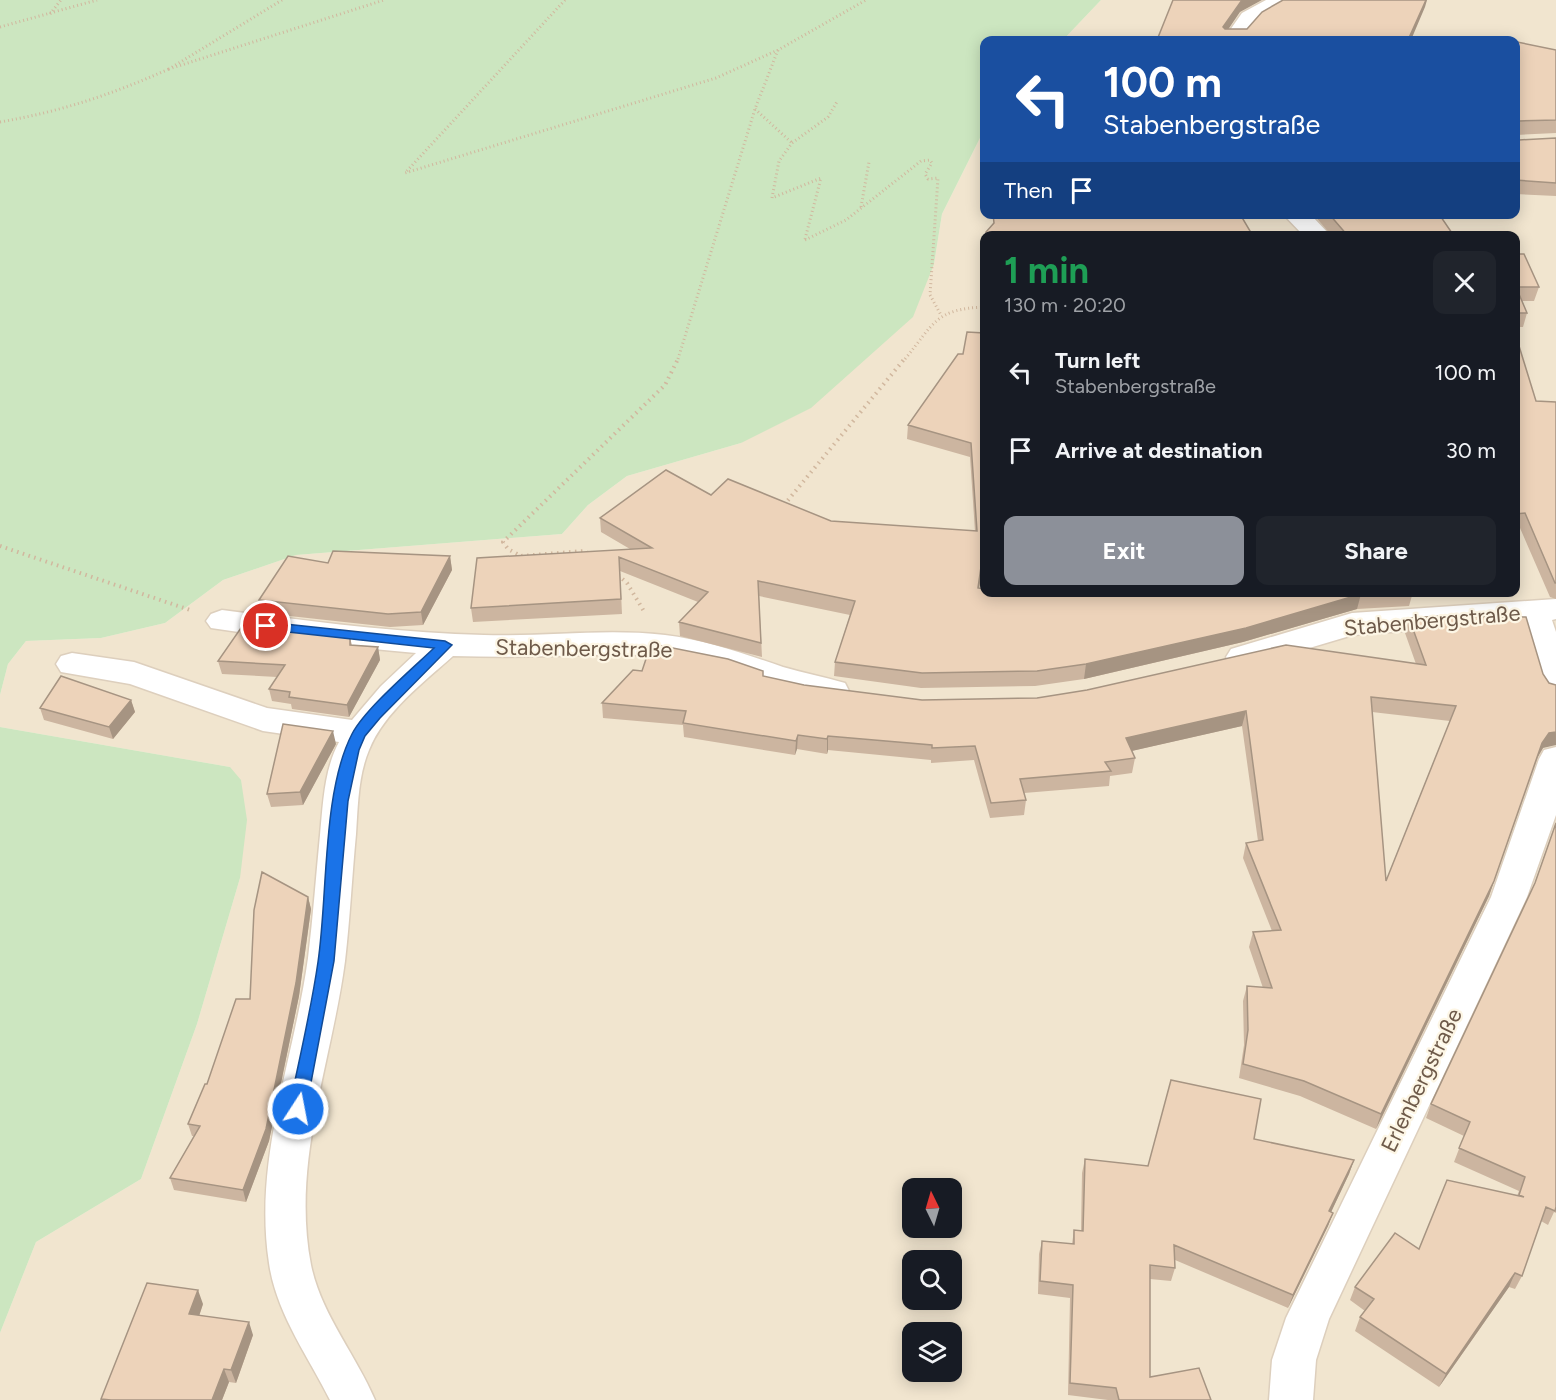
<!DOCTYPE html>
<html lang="en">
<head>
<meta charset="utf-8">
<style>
  :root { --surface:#171b24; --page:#20242c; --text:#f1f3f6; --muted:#9ea1a6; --accent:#8c9099 }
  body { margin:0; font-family:Figtree,sans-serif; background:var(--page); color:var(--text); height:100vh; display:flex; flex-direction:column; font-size:22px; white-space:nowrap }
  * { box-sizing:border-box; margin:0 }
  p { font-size:20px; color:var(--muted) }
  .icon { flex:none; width:33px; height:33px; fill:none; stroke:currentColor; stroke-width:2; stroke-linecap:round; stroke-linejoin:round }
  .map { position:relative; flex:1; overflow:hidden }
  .drawer { position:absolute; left:980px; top:231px; width:540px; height:366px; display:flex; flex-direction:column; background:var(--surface); border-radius:12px; box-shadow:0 3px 15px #0003 }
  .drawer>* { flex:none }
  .banner { position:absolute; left:980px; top:36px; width:540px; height:183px; border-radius:12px; box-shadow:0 3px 15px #0003; background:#1a4fa0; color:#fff; overflow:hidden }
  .needle { width:39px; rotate:355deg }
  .fabs { position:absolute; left:902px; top:1178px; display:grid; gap:12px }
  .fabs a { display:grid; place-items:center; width:60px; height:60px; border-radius:12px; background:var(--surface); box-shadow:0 3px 15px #0003; font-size:30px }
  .pin { position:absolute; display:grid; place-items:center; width:51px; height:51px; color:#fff; margin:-26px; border:3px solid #fff; border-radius:50%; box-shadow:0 2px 6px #0007 }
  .me { position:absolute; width:66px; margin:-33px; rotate:11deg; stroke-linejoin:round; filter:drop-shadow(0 0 4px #0008) }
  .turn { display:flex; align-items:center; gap:21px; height:126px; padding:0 24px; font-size:27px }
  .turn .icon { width:78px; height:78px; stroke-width:2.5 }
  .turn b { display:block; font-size:42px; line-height:51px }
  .then { display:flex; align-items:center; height:57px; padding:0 24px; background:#0003; gap:12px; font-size:22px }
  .round { display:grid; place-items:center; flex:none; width:63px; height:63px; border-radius:12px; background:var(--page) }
  .head { display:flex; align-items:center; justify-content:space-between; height:102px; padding:0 24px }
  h1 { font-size:36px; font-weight:700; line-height:45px; color:#1e9e55 }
  .button { display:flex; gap:12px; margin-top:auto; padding:12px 24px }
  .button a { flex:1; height:69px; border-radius:12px; background:var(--accent); color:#fff; font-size:24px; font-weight:700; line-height:69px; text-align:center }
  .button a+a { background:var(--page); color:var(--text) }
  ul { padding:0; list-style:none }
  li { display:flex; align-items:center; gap:18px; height:78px; padding:0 24px }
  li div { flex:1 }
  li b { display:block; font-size:22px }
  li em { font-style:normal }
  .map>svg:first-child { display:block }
  .residential { fill:#f1e5cf; fill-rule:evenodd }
  .green { fill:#cce6c0 }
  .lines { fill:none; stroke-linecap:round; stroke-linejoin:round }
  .minor-casing { stroke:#ddcfbd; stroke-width:3 }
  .path-far1 { stroke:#d1b79e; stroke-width:3; stroke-dasharray:1 3; stroke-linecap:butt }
  .path { stroke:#d1b79e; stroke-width:4; stroke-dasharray:1.5 4.5; stroke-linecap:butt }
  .minor { fill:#fff; fill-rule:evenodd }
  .wall { fill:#ccb5a0; fill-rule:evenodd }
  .shaded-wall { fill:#a69482 }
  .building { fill:#edd3ba; stroke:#a69482; stroke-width:1.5; fill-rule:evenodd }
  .route { fill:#1a73e8; stroke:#114b97; stroke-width:1.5 }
  .labels { text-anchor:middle; stroke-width:4.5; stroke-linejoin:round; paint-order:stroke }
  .street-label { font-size:22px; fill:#6e5a4a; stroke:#fdf6e5 }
</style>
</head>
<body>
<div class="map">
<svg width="1556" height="1400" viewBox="0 0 1556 1400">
  <rect width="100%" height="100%" fill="#faf2e0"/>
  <path class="residential" d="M1101 0H1556V1400H0V1333L36 1242 141 1179 197 1024 240 878 230 767 0 727V695L8 664 26 641 101 638 165 623 223 580 296 555 562 534 588 505 627 476 741 443 934 264 942 214 984 130V214H1515V40H1063ZM984 236H1515V592H984ZM912 1188H951V1227H912ZM912 1260H951V1299H912ZM912 1332H951V1371H912Z"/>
  <path class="green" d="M0 0H1101L1063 40H984V130L942 214 934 264 913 317 811 408 741 443 627 476 588 505 562 534 296 555 223 580 165 623 101 638 26 641 8 664 0 695Z
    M0 727 230 767 241 780 247 820 240 878 197 1024 141 1179 36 1242 0 1333Z"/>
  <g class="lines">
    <defs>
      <path id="minor" d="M1266 0H1293L1290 5 1258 23 1245 40H1223L1242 13Z
        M1283 214H1310L1331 236H1304Z
        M1556 599V619L1552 620 1556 632V699L1544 696 1540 688 1521 622 1353 635 1242 668 1231 665 1226 657 1231 649 1352 613Z
        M222 610C309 621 396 633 484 635 544 637 605 628 665 635 706 640 745 654 783 667 804 673 824 677 845 683L849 691 845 699C812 708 725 668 686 660 643 652 598 655 554 656 520 657 487 657 453 656 424 682 384 712 369 750 358 776 358 806 356 834 352 876 350 919 345 961 332 1061 291 1163 311 1265 321 1314 356 1355 375 1400H330C308 1356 276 1313 269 1263 253 1159 294 1060 308 958 313 917 316 876 320 835 323 804 324 770 339 742L263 731 130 684 61 672 56 664 61 656 72 653 134 662 267 708 352 720 381 686 416 653 320 644 211 628 206 621 211 614Z
        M1556 747V815L1527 897 1329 1319 1316 1360 1313 1400H1269L1272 1360 1286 1318 1491 897 1539 759 1544 750Z"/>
    </defs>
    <use href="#minor" class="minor-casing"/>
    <path class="path-far1" d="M282 0 169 69 384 0
      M565 0 405 173 716 78 778 50 866 0
      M50 14 61 0
      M0 27 97 0
      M755 109 792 143
      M0 122C63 111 110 95 169 69
      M861 207 869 162
      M805 239 821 178 772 198 779 161 792 143 828 117 838 100
      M805 240 846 220 921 161 930 160 932 163 925 174 928 179 938 178 930 295 941 315
      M678 359 755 109 778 50
      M905 359C934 324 935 309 984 307"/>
    <path class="path" d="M784 505 906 357
      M0 546 190 610
      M588 553 584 551 521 556 508 549 503 542 665 385 679 357
      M618 575 627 583 645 613"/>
    <use href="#minor" class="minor"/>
  </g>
  <path class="wall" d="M1515 47 1556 50V133L1516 135V138L1519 140 1556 138V196L1515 194Z
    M1313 214H1439L1454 236H1332Z
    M1515 254 1539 287 1534 301H1522L1527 313 1523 327H1515Z
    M984 333V552L979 589 1018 596 1058 592H1413L1409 606 1357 609 1243 642 1084 679 1035 686 921 688 834 676 835 662 850 615 759 596 762 657 680 636 679 622 698 602 620 571 622 614 473 622 471 608 630 549 601 532 600 518 711 495 831 521 975 531 970 457 907 439 908 425 963 354Z
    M1515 333 1536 401 1556 402V599L1550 597 1520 528H1515Z
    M450 556 452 570 423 625 390 627 262 613 259 600 328 563Z
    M1409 618 1543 674 1549 683 1543 748 1538 757 1489 896 1376 1129 1300 1096 1239 1078 1244 1045 1243 1001 1247 986 1263 988 1249 947 1253 932 1272 931 1243 858 1246 843 1258 841 1242 726 1131 751 1135 758 1132 773 1110 776 1109 786 1024 793 1026 800 1024 815 990 818 974 760 931 763V760L828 750 827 754 797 749 795 755 684 737 683 725 603 718 602 703 642 671 763 676 804 685 922 700 1037 698 1416 664 1405 633ZM1372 712 1450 721 1386 881Z
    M350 638 352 645 378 647 380 660 349 717 292 709 291 704 272 701 269 689 277 677 222 674 218 661Z
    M131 700 135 712 113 739 44 720 40 708Z
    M336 744 303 805 271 807 267 794Z
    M1556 822V1213L1554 1212 1548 1225 1541 1221 1522 1276 1515 1289 1509 1287 1439 1387 1355 1331 1360 1317 1365 1311 1350 1300 1355 1287 1419 1249 1517 1196 1519 1191 1454 1162 1464 1136 1426 1118 1431 1104 1533 888Z
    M308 897 311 909 299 996 269 1141 246 1202 174 1190 170 1178 194 1136H192L188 1124 207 1084 250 999Z
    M1254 1139 1354 1160 1349 1174 1331 1212 1333 1213 1328 1226 1288 1308 1175 1260V1268L1171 1281 1150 1279V1377L1211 1400H1108L1068 1395 1070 1298 1038 1294 1039 1254 1042 1241 1072 1244 1074 1230 1081 1231 1082 1173 1085 1159 1148 1166Z
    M203 1304 199 1316 253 1335 236 1383 229 1382 222 1400H101V1399Z"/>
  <path class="shaded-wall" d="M1242 0H1262L1240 12 1221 40 1223 27Z
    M1425 0H1427L1425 7 1411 40H1408Z
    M984 546V552L977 603 978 588Z
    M450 556 452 570 423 625 421 612Z
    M1361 594 1357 609 1243 642 1084 679 1086 664Z
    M378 647 380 660 349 717 347 705Z
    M131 700 135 712 113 739 109 727Z
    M1246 711 1242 726 1123 753 1126 738Z
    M333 731 336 744 303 805 300 792Z
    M1556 732V745L1543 748 1537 758 1542 743 1549 733Z
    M798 735 797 749 795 755 796 741Z
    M828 736V750L827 754V739Z
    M1494 881 1489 896 1376 1129 1381 1114Z
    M308 897 311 909 299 996 269 1141 246 1202 243 1190Z
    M1354 1160 1349 1174 1325 1225 1329 1211Z
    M1333 1213 1328 1226 1288 1308 1293 1295Z
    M1515 1273 1509 1287 1439 1387 1446 1374Z
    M198 1290 203 1304 195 1328 189 1314Z
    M249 1322 253 1335 236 1383 231 1370Z
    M224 1369 229 1382 222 1400H212Z"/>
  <path class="building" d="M1173 0H1242L1223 27 1225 29H1247L1262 12 1283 0H1426L1408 40H1157Z
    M1517 42 1556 50V120L1519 121 1516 124V138L1519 140 1556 138V183L1515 180V47Z
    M993 214H1240L1253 236H986V232L994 223Z
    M1329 214H1439L1454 236H1348Z
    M1515 254H1524L1539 287H1516L1527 313H1515Z
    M967 332 984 333V546L978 588 984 589V592H1018V596L1058 592H1391L1361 594 1246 628 1086 664 1037 671 922 673 835 662 855 601 758 581 761 643 679 622 708 592 619 557 621 599 471 608 477 558 652 548 600 518 666 470 711 495 728 479 831 521 977 531 971 443 908 425 958 354H963Z
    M1515 333 1536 401 1556 402V583H1555L1525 513 1515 514Z
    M333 551 450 556 421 612 388 614 259 600 288 556 328 563Z
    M1440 616 1526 617 1543 674 1549 683 1556 685V732L1549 733 1542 743 1494 881 1381 1114 1304 1081 1243 1064 1248 1030 1247 986 1272 988 1253 932 1281 930 1246 843 1263 840 1246 711 1126 738 1135 758 1105 762 1111 771 1020 779 1026 800 991 803 975 746 932 748V745L828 736 827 739 798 735 796 741 683 723 686 711 602 703 633 670 642 671 647 656 658 645 728 659 763 671V676L804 685 922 700 1037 698 1087 690 1286 645 1426 665 1409 618ZM1371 697 1456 706 1386 881Z
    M243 625 350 638V645L378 647 347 705 289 697 290 692 269 689 285 665 218 661Z
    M61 676 131 700 109 727 40 708Z
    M283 724 333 731 300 792 267 794Z
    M1556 823V1207L1555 1211 1546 1207 1522 1276 1515 1273 1446 1374 1360 1317 1374 1299 1355 1287 1395 1233 1419 1249 1447 1180 1524 1197 1519 1195 1525 1177 1459 1148 1470 1122 1431 1104 1535 883Z
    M262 872 308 897 296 983 266 1129 243 1190 170 1178 200 1126 188 1124 205 1084H207L236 999H250L254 910Z
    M1171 1080 1261 1099 1254 1139 1354 1160 1329 1211 1333 1213 1293 1295 1174 1245 1175 1268 1150 1265V1377L1199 1368 1211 1400H1119L1116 1388 1070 1383 1073 1285 1040 1281 1042 1241 1074 1244V1230L1083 1231 1085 1159 1148 1166Z
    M147 1283 198 1290 189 1314 249 1322 231 1370 224 1369 212 1400H111L101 1399Z"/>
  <path class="route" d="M266 622 445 641 452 645 380 718 365 736 359 750 348 801 334 961 306 1109 303 1114 298 1116 292 1114 289 1109C299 1060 311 1011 318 962 328 895 322 792 352 734 365 709 412 669 434 648L261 629 259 626Z"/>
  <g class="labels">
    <g class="street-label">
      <text transform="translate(1432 620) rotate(-5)" y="8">Stabenbergstraße</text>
      <text transform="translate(584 648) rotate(1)" y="8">Stabenbergstraße</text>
      <text transform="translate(1421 1080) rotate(-64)" y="8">Erlenbergstraße</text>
    </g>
  </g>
</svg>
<div class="fabs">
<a><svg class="needle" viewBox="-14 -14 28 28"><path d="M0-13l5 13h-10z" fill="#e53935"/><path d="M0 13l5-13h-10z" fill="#9ea1a6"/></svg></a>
<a><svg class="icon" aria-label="search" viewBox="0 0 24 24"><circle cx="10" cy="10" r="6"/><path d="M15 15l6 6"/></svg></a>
<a><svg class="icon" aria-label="layers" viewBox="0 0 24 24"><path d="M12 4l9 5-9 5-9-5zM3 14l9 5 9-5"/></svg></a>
</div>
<div class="pin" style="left:266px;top:626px;background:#d93025"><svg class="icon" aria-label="arrive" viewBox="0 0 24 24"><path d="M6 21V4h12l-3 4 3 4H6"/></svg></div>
<svg class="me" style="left:298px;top:1109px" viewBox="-20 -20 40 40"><circle r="17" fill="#1a73e8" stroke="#fff" stroke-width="3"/><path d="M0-11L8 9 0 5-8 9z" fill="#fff"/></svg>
<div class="banner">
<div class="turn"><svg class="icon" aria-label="left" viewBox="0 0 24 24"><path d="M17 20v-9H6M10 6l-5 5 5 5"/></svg><div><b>100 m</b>Stabenbergstraße</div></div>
<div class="then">Then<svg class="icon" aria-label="arrive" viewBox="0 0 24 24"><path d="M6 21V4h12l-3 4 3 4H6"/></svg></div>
</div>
<section class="drawer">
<div class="head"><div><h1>1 min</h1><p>130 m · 20:20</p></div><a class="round"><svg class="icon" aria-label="close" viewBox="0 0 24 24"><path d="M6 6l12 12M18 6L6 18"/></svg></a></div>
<ul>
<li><svg class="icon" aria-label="left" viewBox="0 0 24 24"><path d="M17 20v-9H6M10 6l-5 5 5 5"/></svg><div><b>Turn left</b><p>Stabenbergstraße</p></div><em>100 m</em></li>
<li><svg class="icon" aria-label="arrive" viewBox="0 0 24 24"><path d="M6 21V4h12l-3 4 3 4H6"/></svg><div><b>Arrive at destination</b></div><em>30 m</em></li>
</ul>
<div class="button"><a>Exit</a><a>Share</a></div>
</section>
</div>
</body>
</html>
